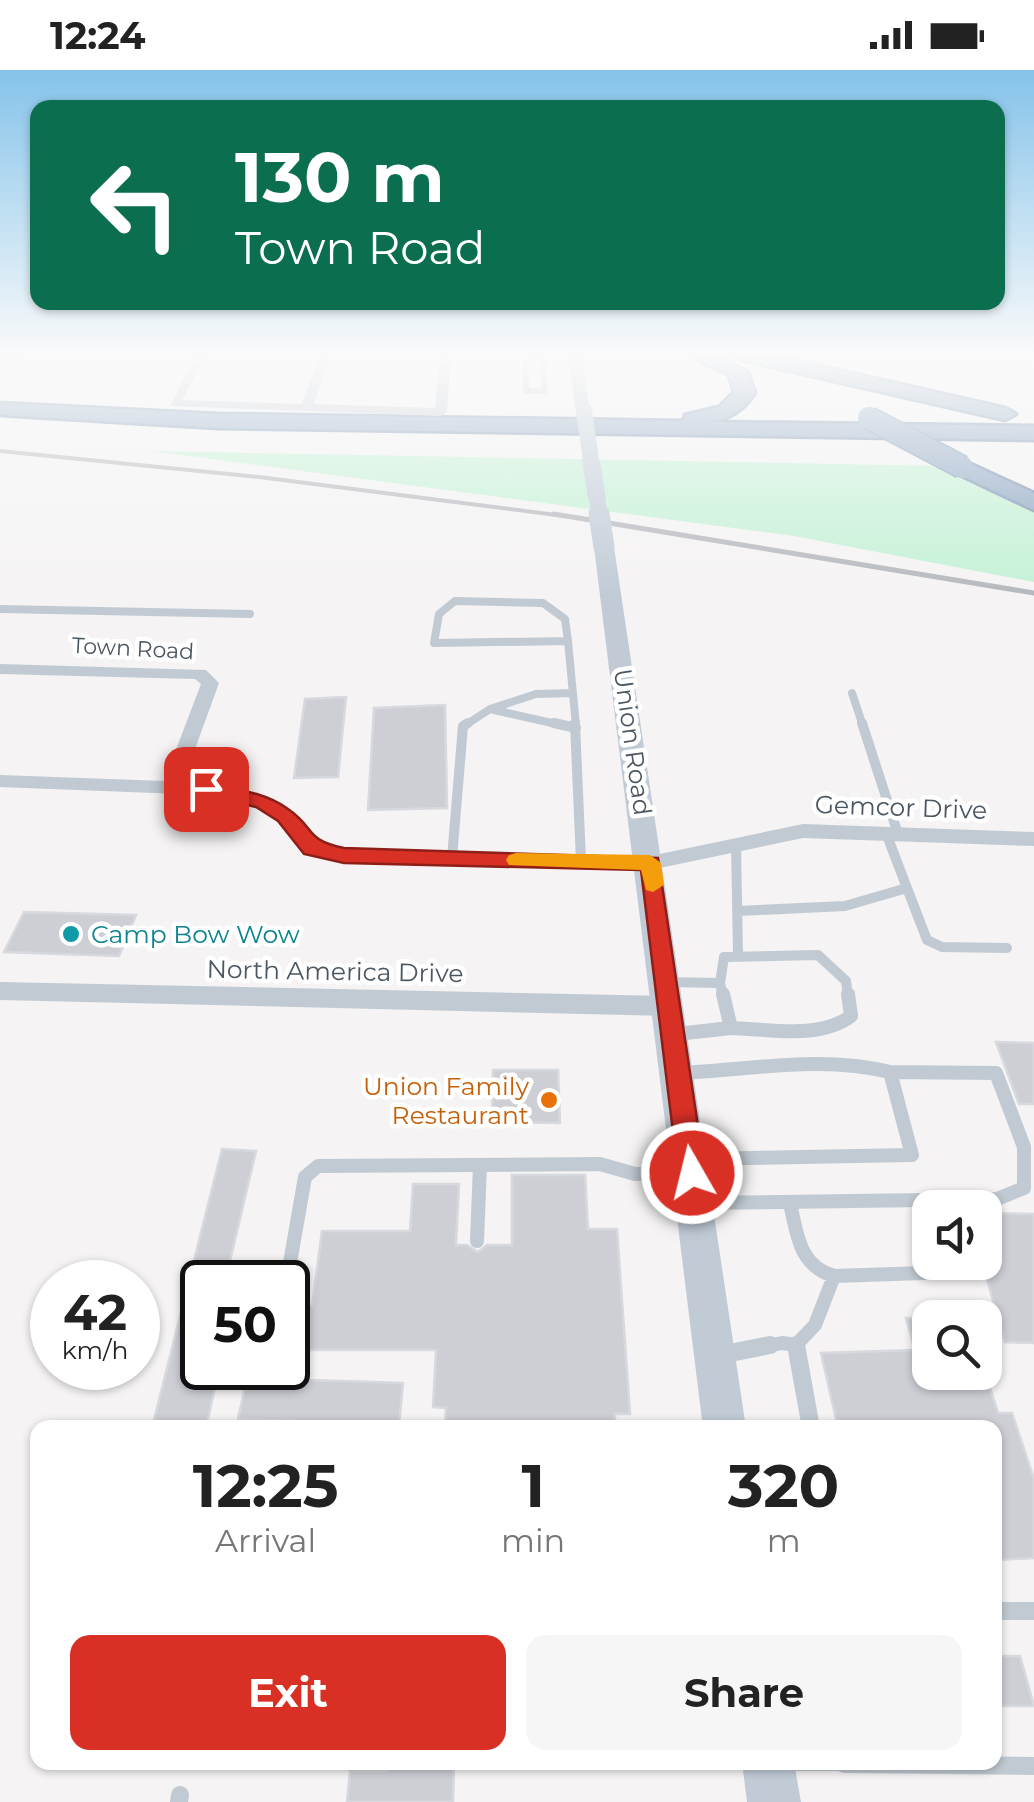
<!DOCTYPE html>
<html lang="en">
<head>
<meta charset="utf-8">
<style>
  :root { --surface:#fff; --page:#f6f6f6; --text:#222; --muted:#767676; --accent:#d93025 }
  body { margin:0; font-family:Montserrat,sans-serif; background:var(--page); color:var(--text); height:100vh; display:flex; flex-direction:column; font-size:38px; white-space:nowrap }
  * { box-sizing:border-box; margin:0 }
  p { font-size:32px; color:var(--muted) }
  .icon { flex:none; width:55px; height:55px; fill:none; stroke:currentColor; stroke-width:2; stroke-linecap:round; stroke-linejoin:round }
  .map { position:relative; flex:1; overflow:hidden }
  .side { position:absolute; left:30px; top:1350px; width:972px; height:350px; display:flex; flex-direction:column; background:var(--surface); border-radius:20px; box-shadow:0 2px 8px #0004 }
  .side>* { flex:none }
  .guide { position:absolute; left:30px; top:30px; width:975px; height:210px; border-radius:20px; box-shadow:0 2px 8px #0004; background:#0b6e4f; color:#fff; overflow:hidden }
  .fabs { position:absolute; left:912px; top:1120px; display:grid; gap:20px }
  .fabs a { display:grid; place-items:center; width:90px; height:90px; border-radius:20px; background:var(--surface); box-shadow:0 2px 8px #0004; font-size:50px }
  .speed { position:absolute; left:30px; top:1190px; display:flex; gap:20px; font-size:50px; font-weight:700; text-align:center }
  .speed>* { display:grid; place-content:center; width:130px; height:130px; border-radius:50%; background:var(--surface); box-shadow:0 2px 8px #0004; line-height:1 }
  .speed small { font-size:25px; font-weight:400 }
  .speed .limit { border:5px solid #111; border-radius:15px; background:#fff; color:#111 }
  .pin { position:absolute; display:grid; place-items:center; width:85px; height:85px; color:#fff; margin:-42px; border-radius:20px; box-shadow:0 5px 15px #0006 }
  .me { position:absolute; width:110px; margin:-55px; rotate:352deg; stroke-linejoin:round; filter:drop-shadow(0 0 8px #0008) }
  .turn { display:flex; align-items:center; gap:35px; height:210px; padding:0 40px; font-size:45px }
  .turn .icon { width:130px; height:130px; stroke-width:2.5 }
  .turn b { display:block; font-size:70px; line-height:85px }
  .eta { display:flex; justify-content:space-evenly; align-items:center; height:170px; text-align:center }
  .eta b { font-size:60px; font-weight:700; line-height:70px }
  .primary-button { display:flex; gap:20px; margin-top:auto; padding:20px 40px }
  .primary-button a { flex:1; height:115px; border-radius:20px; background:var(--accent); color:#fff; font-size:40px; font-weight:700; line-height:115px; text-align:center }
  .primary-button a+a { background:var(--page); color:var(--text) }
  .status { display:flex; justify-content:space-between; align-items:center; height:70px; padding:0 50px; background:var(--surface); direction:ltr }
  .status svg { height:28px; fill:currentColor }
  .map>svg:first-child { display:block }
  .green { fill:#c3f1d5 }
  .building { fill:#cdcfd5; stroke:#d7d9de; stroke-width:2.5 }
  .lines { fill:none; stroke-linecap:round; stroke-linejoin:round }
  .motorway-casing { stroke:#7690ad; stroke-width:5 }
  .service-far4 { stroke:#c1cad2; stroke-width:6 }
  .service-far3 { stroke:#c1cad2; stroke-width:8 }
  .service-far2 { stroke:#c1cad2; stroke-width:10 }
  .service-far1 { stroke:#c1cad2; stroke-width:14 }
  .service { stroke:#c1cad2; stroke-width:18 }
  .minor { fill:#c1cad2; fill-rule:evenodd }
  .secondary { fill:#c1cbd6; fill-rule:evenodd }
  .motorway { fill:#8ba5c1; fill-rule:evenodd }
  .rail-far1 { stroke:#b5b8bd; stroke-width:4 }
  .rail { stroke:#b5b8bd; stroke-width:5 }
  .motorway-bridge-casing { stroke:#7690ad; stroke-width:25; stroke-linecap:butt }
  .secondary-bridge-far1 { stroke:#c1cbd6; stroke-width:16 }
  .secondary-bridge { stroke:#c1cbd6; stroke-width:21 }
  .motorway-bridge { stroke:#8ba5c1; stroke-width:22 }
  .route { fill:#d93025; stroke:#8d1f18; stroke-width:2.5 }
  .slow { fill:#f59e0b }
  .culture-dot { fill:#0f9aa8; stroke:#fff; stroke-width:4 }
  .food-dot { fill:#e8710a; stroke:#fff; stroke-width:4 }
  .labels { text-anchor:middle; stroke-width:9; stroke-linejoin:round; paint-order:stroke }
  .far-street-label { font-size:22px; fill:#4a5661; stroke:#fff }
  .street-label { font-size:25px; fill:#4a5661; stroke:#fff }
  .culture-label { font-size:25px; fill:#0d838f; stroke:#fff; text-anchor:start }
  .food-label { font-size:25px; fill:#c56008; stroke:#fff; text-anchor:end }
</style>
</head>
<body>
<div class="status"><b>12:24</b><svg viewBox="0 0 49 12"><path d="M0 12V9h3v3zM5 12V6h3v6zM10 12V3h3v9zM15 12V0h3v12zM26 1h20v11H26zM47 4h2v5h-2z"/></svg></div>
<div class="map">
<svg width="1034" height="1732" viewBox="0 0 1034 1732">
  <rect width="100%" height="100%" fill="#f5f3f3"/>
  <path class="green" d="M151 381 943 396 1034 443V512L794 466Z"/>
  <path class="building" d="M346 627 338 707 294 708 305 629Z
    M445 635 447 738 368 740 374 638Z
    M24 842 136 845 119 886 4 882Z
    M996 972 1034 973V1034H1019Z
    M493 1000H558L560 1053 492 1052Z
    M222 1079 256 1081 225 1212H202V1298H219L206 1358H152Z
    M512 1105H585L588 1159H617L630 1344H615V1358H445L446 1338 433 1337 436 1280H288V1236H312L322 1161H410L413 1114H459L456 1175H467L478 1182 487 1175H512Z
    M985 1143 1034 1144V1273L1005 1272 982 1192H985Z
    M906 1248H930V1302H985L998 1343H1012L1034 1409V1488L995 1490V1358H838L821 1283 915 1280Z
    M247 1308 403 1313 399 1355 238 1349Z
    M995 1586H1020L1034 1636H995Z
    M386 1692H454L453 1732H347L350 1701H386Z"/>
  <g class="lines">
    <defs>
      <path id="motorway" d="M685 284H712L748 302 755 323C743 340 733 347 713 352L1034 356V370L218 358 0 345V333L218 344 683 351 685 345 719 337 734 322 729 305Z
        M732 284H768L1005 338 1016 344 1005 350 742 290Z
        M962 390 1034 423V440L954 402 950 397Z"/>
    </defs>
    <use href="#motorway" class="motorway-casing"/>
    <path class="service-far4" d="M542 291H525L526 321H544L543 284"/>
    <path class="service-far3" d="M455 531 543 533 565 549 568 571 434 573 439 544Z
      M0 539 250 544
      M568 571 576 656
      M852 623 863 656
      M490 639 536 624 573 623
      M464 656 490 639 565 656"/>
    <path class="service-far2" d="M554 653 576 658
      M575 653 581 791
      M862 653 898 764
      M736 775 738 884
      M452 788 463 656 468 653
      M907 818 927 870 942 877 1007 878
      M738 841 845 836 907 818 886 763
      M666 912 720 913
      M720 913 723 927
      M720 913 724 887 818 885 846 911 848 927"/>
    <path class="service-far1" d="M723 924 731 958C769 959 819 970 851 946L848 924
      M676 964 731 958
      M679 1003C750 1000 820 985 890 1002L912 1085 694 1089
      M919 1132 930 1171
      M699 1133 997 1129 1024 1118V1077L996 1003 890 1002
      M790 1133C797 1164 799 1196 834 1206
      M477 1171 480 1095
      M287 1210 305 1107 318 1096 600 1094 635 1104 686 1103
      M757 1278 782 1273 796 1275 815 1255 834 1206 924 1203 932 1192"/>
    <path class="service" d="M796 1275 811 1358
      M720 1285 770 1275
      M995 1541H1034
      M788 1692H844
      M844 1694 1034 1696
      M179 1732 180 1725"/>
    <path class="minor" d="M21 284H45L0 294V288Z
      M197 284H207L182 330 302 334 320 284H330L314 334 435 338 441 284H451L447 342 441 346 170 336Z
      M0 594 206 600 219 613 183 712C217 713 260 719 289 739 315 758 305 769 344 779L650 786 803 754 1034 762V776L803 768 650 800 344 793 304 783 278 751 256 737 206 725 0 717V705L164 711 201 614 195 609 0 604Z
      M0 912 669 926 677 929 681 936 677 943 669 946 0 930Z"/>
    <path class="secondary" d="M568 284H582L590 344 576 341Z
      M591 385 600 390 606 429 597 435 588 429 582 390Z
      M604 471 614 477 746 1358H703L594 477Z
      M742 1692H794L801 1732H747Z"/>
    <use href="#motorway" class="motorway"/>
    <path class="rail-far1" d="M0 381 259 407 572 447"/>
    <path class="rail" d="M554 444 1034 523"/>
    <defs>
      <path id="motorway-bridge" d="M869 348 962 397"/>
    </defs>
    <use href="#motorway-bridge" class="motorway-bridge-casing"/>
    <path class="secondary-bridge-far1" d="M584 341 591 390
      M597 429 600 447"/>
    <path class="secondary-bridge" d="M599 444 604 477"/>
    <use href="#motorway-bridge" class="motorway-bridge"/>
  </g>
  <linearGradient id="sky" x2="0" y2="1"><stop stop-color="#85c3ea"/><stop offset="0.54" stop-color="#fafafa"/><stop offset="1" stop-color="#fafafa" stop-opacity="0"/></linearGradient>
  <rect width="1034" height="527" fill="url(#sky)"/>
  <path class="route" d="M206 713C234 719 265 722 288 739 316 758 304 770 344 778L658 788 705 1103 701 1112 692 1116 682 1112 678 1103 641 800 344 793 304 784 278 751 256 737 199 724 196 719Z"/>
  <path class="slow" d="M516 783 650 785 661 793 664 815 653 822 646 820 641 800 509 795 506 790 509 785Z"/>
  <circle class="culture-dot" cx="71" cy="864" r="10"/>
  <circle class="food-dot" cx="549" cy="1030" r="10"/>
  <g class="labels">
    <g class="far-street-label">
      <text transform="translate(133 578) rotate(3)" y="8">Town Road</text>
    </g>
    <g class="street-label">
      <text transform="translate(633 672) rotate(82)" y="9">Union Road</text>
      <text transform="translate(901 737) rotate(2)" y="9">Gemcor Drive</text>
      <text transform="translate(335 901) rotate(1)" y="9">North America Drive</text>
    </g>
    <g class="culture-label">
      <text x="91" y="873">Camp Bow Wow</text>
    </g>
    <g class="food-label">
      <text x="529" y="1025">Union Family<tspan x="529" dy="29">Restaurant</tspan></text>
    </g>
  </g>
</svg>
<div class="fabs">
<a><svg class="icon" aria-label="sound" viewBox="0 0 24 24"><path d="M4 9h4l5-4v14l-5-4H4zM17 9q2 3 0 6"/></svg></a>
<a><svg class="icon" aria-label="search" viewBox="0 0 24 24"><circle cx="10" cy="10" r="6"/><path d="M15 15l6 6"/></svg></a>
</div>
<div class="speed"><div>42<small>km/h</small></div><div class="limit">50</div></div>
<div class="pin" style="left:206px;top:719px;background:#d93025"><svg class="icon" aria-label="arrive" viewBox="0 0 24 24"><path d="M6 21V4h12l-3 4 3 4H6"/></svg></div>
<svg class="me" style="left:692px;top:1103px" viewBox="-20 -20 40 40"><circle r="17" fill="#d93025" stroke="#fff" stroke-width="3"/><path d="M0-11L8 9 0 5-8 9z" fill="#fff"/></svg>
<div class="guide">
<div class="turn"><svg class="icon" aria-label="left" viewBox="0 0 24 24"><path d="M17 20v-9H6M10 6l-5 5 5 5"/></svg><div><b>130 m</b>Town Road</div></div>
</div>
<section class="side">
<div class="eta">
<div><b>12:25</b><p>Arrival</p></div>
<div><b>1</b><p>min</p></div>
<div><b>320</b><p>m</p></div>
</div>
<div class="primary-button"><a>Exit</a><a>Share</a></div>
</section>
</div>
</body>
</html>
